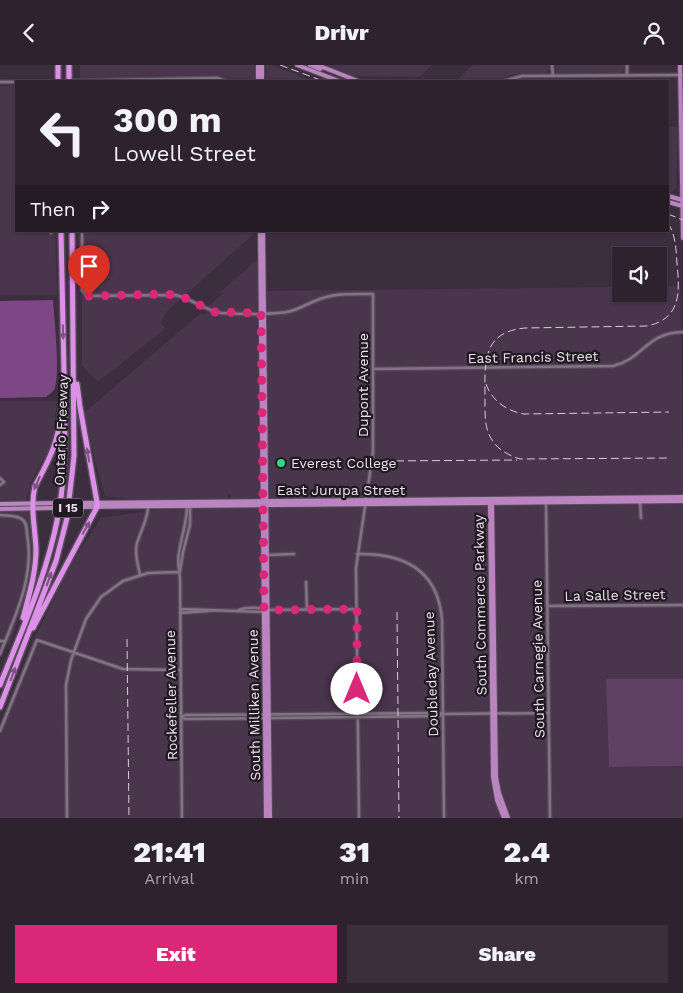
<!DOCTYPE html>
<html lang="en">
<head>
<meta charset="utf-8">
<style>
  :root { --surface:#2e222f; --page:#3a2f3b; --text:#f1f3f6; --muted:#a7a4aa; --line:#493f4b; --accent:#db2777 }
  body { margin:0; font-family:"Work Sans",sans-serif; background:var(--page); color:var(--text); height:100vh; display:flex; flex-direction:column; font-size:19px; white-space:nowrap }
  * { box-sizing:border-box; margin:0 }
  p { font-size:16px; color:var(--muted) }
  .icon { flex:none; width:28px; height:28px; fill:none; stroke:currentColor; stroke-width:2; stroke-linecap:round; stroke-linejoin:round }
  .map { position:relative; height:753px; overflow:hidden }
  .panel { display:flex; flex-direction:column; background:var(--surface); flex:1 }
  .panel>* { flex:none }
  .top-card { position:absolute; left:15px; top:15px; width:654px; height:152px; border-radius:0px; box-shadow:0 1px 4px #0004,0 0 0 1px var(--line); background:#2e222f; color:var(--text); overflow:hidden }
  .tools { position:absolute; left:612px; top:182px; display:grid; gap:10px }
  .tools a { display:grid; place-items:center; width:55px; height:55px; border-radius:0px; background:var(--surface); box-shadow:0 1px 4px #0004,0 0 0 1px var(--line); font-size:25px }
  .pin { position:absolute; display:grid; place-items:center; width:42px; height:42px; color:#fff; margin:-51px -21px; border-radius:50% 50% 50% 0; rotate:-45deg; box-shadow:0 0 5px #0007 }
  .pin .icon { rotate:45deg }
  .me { position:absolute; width:55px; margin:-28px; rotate:0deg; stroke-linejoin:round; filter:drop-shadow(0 0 4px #0008) }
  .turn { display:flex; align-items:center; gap:18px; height:105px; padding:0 15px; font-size:22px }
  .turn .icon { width:65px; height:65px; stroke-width:2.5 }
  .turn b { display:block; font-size:35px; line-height:42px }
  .then { display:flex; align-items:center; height:48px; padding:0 15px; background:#0003; gap:10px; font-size:19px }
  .eta { display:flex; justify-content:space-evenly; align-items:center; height:85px; text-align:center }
  .eta b { font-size:30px; font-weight:800; line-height:35px }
  .button { display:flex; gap:10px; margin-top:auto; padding:10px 15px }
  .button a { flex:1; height:58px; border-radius:0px; background:var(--accent); color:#fff; font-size:20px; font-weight:800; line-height:58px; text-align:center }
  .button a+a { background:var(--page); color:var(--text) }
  header { display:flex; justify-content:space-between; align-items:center; height:65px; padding:0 15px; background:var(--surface); font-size:22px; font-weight:800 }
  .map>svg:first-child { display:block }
  .built { fill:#49354c }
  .green { fill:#614065 }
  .water { fill:#7d4785 }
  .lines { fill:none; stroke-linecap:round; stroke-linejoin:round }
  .minor-casing { stroke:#574b59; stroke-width:5 }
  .major-casing { stroke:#574b59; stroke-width:6 }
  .highway-casing { stroke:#574b59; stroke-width:8 }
  .minor { stroke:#837285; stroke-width:2.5 }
  .major { stroke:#b984c0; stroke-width:4 }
  .highway { stroke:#dd90e8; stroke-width:5 }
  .rail { stroke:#d8ced9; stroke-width:1; stroke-dasharray:8 4; stroke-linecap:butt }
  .major-bridge-casing { stroke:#574b59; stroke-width:6; stroke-linecap:butt }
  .highway-bridge-casing { stroke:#574b59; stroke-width:8; stroke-linecap:butt }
  .major-bridge { stroke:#b984c0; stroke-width:4 }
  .highway-bridge { stroke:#dd90e8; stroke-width:5 }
  .oneway { fill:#7e5484 }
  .route { stroke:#db2777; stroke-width:9; stroke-dasharray:0 16.2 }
  .poi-dot { fill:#2cd884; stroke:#201921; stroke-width:2 }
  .labels { text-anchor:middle; stroke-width:4.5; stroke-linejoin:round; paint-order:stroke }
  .shield { fill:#201921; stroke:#ada4ae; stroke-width:1 }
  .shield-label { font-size:12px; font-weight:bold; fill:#eae0eb }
  .street-label { font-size:14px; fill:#eae0eb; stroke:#201921 }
  .poi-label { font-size:14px; fill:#eae0eb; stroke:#201921; text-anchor:start }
</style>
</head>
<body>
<header><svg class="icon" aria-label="back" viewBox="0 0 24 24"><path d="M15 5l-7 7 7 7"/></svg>Drivr<svg class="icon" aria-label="person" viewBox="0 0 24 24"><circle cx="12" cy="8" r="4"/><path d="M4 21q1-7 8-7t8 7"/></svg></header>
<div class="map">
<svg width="683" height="753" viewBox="0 0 683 753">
  <rect width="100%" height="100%" fill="#3d2e3f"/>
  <path class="built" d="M80 0H255V16H83L80 13Z
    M266 0H272L313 16H266Z
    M324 0H432L420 12 353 11Z
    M473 0H550V4L546 8H525L510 10 497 16H456Z
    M555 0H624V5L623 7 620 8H556Z
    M520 15H629V16H515Z
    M16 20V166H55L57 230H0V21Z
    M668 62H678L676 122 672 127 668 126Z
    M82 166H257L166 247 161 259 166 263 98 317 82 301Z
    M253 197H258V246L228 247 215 245 207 242 224 228 220 227 248 203Z
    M659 221H680L683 394V614L606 615 609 702 683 701V753H0V661L33 576 69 502 101 453 162 444 269 442 266 226 621 222V229H659Z
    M209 247 224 250H256L258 252 259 434 231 435 230 429H228V435L184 434 148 436 105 431 92 384 85 347 201 248 203 250Z
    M0 336H57L52 380 32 415 26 435 33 479 30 518 10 579H3L0 586Z"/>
  <path class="green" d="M606 614H683V701L609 702Z"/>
  <path class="water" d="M53 235C54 252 61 312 54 325 53 327 48 330 46 332L0 333V236Z"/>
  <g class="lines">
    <defs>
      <path id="minor" d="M552 0 553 11
        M627 0V11
        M63 16 217 13 226 16
        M504 16 522 11 683 10
        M0 17H16
        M82 166V225L87 231 175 230C192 233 204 246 222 248 238 249 276 250 291 246 302 243 312 236 323 233 339 228 356 229 373 229V387L356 503 359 753
        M51 168V166
        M373 304 613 301C645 293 645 268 683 267
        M0 413 4 417 0 420
        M640 437 641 453
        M546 438 550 753
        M0 450C7 451 18 450 23 455 26 458 27 465 27 469 35 512 15 551 0 589
        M357 489C403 488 438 504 442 555L444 753
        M267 490 294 489
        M180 506 183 487 190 460V438
        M140 510C138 500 134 488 137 478 141 465 147 456 148 443
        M306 517 307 545
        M547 541 683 540
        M181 544 264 547
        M239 545C246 542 260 542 268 545L356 544
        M180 548 208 546
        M0 576H5
        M181 652 185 654 438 651 443 649 548 648
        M181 652 185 650 440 648 443 649
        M0 666 37 575 123 604 181 605
        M67 753 66 620 71 595 86 554 101 532 123 516 148 508 179 507
        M182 753 180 512C179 503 177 497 179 488 181 472 187 458 187 441"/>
      <path id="major" d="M297 0 339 16
        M310 0 320 4
        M317 0 358 16
        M680 0 683 173
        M258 16V0
        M262 16V0
        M668 131 682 135
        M668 137 683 141
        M260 166 266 753
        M263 166 270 753
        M490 437 493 712 497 735 504 753
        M492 437 496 712 499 728 508 753
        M79 438 683 432
        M0 439 57 438
        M71 442 683 436
        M0 444 50 443"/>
      <path id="highway" d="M58 0V16
        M69 0V11
        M23 553C29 530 36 508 36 484 35 462 30 442 35 421 51 392 59 375 62 341
        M33 563 97 442V437L80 342 77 319
        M0 620C22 565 47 510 58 451 67 404 65 355 64 307 63 260 62 213 61 166
        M0 642 56 496 67 453 74 391 72 166"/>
    </defs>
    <use href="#minor" class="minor-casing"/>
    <use href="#major" class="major-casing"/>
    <use href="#highway" class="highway-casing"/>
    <use href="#minor" class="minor"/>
    <use href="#major" class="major"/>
    <use href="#highway" class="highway"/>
    <path class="rail" d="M280 0 323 16
      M668 149 683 155
      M668 158C676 171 676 184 677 199 680 227 681 254 647 261L525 263C481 267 485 299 485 333 485 348 484 363 492 375 498 385 510 391 520 394L670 393
      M486 319C492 336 507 346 524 349L669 347
      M384 396 517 395
      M397 547 399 753
      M127 574 129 753"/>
    <defs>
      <path id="major-bridge" d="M57 438H79
        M50 443 71 442"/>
      <path id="highway-bridge" d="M69 11V16"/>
    </defs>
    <use href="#major-bridge" class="major-bridge-casing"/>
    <use href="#highway-bridge" class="highway-bridge-casing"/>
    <use href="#major-bridge" class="major-bridge"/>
    <use href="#highway-bridge" class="highway-bridge"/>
  </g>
  <defs><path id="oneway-solid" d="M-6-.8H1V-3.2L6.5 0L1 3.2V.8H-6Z" transform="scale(1.25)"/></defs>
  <g class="oneway">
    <use href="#oneway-solid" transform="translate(63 267) rotate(89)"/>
    <use href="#oneway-solid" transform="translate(88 390) rotate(-100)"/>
    <use href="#oneway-solid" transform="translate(37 418) rotate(114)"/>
    <use href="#oneway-solid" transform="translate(86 463) rotate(-61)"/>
    <use href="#oneway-solid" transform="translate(49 514) rotate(-70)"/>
    <use href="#oneway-solid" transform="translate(13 609) rotate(-69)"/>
  </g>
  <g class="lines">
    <path class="route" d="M89 231 168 229 185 233 214 247 261 248 264 543 268 545 357 544V624"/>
  </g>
  <circle class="poi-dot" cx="281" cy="398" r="5"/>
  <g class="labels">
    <rect class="shield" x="53" y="433.5" width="30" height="19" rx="4"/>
    <g class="shield-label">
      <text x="68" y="447">I 15</text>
    </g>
    <g class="street-label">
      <text transform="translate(533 292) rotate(-1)" y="5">East Francis Street</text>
      <text transform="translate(363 320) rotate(-90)" y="5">Dupont Avenue</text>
      <text transform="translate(61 365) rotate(-88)" y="5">Ontario Freeway</text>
      <text x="341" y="430">East Jurupa Street</text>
      <text transform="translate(615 530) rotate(-1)" y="5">La Salle Street</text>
      <text transform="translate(480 540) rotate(-91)" y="5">South Commerce Parkway</text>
      <text transform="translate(538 594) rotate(-91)" y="5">South Carnegie Avenue</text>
      <text transform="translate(431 609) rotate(-92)" y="5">Doubleday Avenue</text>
      <text transform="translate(171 630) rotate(-91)" y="5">Rockefeller Avenue</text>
      <text transform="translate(254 640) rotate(-91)" y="5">South Milliken Avenue</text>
    </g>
    <g class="poi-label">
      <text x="291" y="403">Everest College</text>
    </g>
  </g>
</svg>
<div class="tools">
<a><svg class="icon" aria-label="sound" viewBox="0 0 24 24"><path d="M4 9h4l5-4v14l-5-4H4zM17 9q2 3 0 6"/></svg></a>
</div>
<div class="pin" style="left:89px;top:231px;background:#d93025"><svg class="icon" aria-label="arrive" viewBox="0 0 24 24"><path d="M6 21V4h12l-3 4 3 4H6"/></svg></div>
<svg class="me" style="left:357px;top:624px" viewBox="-20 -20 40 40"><circle r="19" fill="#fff"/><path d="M0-13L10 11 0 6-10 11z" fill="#db2777"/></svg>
<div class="top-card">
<div class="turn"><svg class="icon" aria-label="left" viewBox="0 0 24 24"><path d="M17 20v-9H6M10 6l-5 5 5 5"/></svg><div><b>300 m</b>Lowell Street</div></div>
<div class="then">Then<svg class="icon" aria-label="right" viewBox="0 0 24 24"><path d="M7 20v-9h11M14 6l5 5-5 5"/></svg></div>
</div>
</div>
<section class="panel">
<div class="eta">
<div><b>21:41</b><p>Arrival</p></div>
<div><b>31</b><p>min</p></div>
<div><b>2.4</b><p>km</p></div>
</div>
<div class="button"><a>Exit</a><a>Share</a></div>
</section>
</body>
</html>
